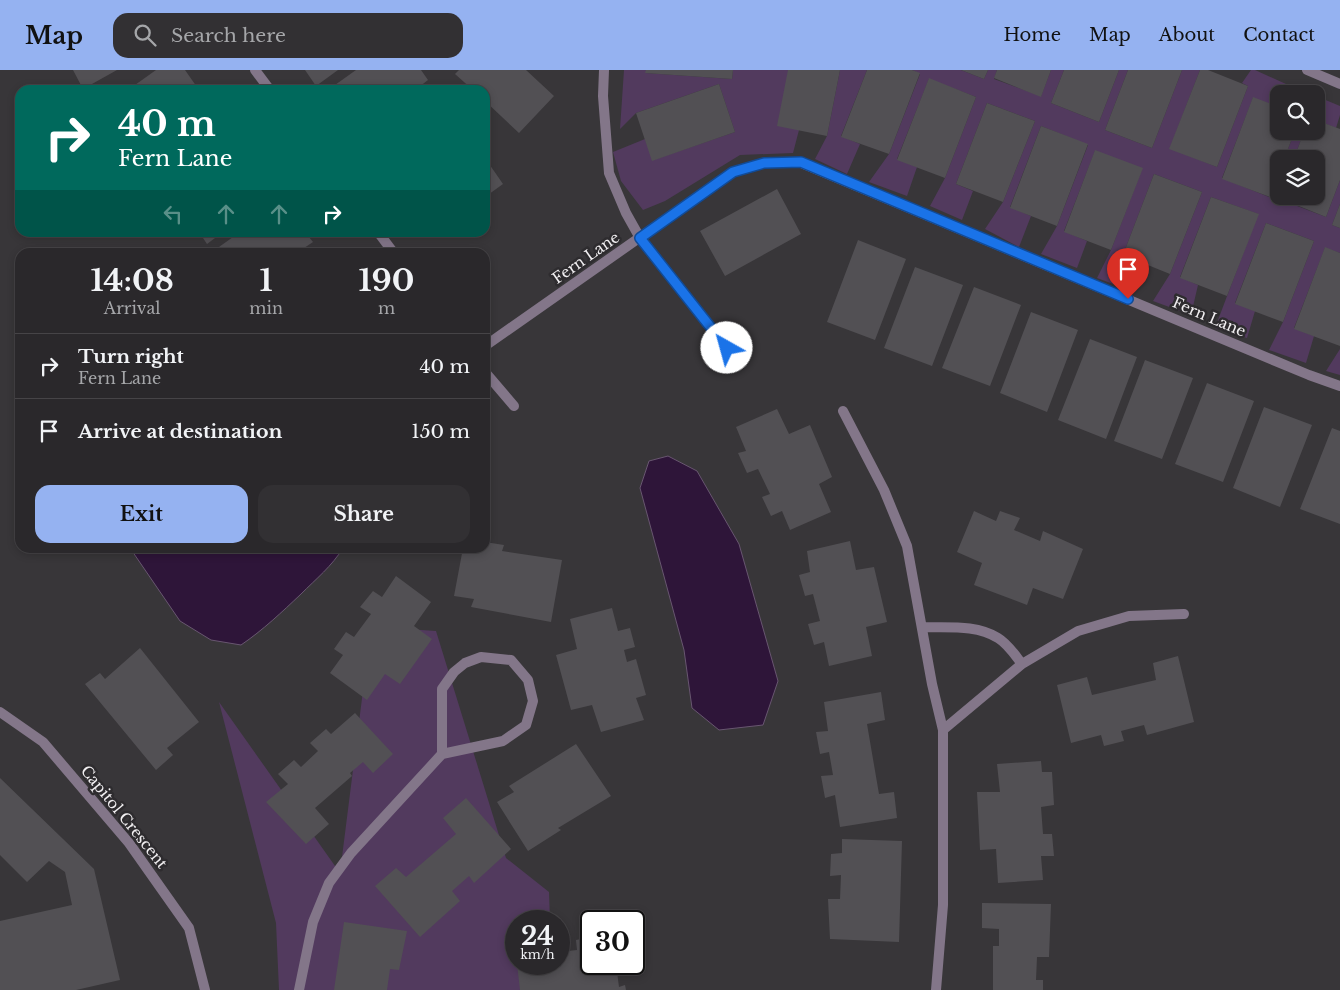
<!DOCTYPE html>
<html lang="en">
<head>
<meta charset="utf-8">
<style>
  :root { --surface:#2a282b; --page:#323033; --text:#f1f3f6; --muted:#a5a6a9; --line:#464447; --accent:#95b2f1 }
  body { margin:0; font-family:"Libre Baskerville",serif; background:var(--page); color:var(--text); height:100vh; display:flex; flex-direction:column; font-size:19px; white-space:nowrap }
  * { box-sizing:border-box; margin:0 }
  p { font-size:16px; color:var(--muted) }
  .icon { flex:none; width:28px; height:28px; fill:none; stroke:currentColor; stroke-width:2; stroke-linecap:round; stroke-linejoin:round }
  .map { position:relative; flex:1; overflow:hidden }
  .details { position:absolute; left:15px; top:178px; width:475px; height:305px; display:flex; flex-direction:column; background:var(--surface); border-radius:15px; box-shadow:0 2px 8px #0003,0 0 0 1px var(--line) }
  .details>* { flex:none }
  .hud { position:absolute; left:15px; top:15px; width:475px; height:152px; border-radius:15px; box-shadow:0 2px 8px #0003,0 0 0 1px var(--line); background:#00695c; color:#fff; overflow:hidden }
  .tools { position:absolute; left:1270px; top:15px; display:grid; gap:10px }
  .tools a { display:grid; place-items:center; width:55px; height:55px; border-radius:10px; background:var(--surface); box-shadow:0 2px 8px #0003,0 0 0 1px var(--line); font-size:25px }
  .speed { position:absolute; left:505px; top:840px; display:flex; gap:10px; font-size:25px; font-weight:700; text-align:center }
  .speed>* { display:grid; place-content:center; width:65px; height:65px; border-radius:50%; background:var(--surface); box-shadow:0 2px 8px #0003,0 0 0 1px var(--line); line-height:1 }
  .speed small { font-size:12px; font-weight:400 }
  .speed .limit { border:2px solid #111; border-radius:8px; background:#fff; color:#111 }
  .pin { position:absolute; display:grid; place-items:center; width:42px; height:42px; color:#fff; margin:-51px -21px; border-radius:50% 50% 50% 0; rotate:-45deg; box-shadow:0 0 5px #0007 }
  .pin .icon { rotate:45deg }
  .me { position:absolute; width:55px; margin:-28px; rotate:322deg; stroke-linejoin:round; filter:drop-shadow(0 0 4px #0008) }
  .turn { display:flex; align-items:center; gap:18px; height:105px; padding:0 20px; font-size:22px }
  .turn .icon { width:65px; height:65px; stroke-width:2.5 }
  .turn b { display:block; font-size:35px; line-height:42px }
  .lanes { display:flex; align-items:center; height:48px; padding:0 20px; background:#0003; justify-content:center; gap:25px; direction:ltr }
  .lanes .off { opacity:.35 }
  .eta { display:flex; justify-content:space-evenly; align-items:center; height:85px; text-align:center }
  .eta b { font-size:30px; font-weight:700; line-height:35px }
  .action { display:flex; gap:10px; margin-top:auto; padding:10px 20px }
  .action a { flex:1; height:58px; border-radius:15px; background:var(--accent); color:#111; font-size:20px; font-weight:700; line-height:58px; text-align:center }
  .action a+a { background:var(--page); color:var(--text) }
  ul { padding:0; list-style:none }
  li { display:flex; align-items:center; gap:15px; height:65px; padding:0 20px; border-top:1px solid var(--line) }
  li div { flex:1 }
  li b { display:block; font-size:19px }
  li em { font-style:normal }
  header { display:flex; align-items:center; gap:30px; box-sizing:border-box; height:70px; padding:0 25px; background:var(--accent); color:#111 }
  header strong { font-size:24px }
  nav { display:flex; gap:28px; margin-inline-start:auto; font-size:18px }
  .search { width:350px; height:45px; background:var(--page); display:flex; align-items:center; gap:12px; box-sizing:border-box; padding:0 18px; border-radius:15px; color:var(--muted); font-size:19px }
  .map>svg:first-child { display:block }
  .green { fill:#523a5e }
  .water { fill:#2e1539; stroke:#685670 }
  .building { fill:#525054 }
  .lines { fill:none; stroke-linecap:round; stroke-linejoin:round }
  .street { stroke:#837689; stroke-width:10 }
  .route-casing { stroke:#114b97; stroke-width:12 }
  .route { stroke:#1a73e8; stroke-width:9 }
  .labels { text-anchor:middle; stroke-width:5; stroke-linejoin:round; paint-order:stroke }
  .street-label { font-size:15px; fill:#f1eff1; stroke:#2e2c2f }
</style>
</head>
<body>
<header>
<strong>Map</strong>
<div class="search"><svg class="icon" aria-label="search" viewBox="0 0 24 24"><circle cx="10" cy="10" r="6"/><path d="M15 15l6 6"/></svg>Search here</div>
<nav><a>Home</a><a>Map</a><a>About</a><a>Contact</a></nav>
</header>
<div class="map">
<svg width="1340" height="920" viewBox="0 0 1340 920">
  <rect width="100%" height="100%" fill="#383639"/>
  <path class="green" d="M624 0H646V3L732 9 733 0H788L799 60 793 83 740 85 665 131 643 140 621 111 613 82 645 69 653 90 735 62 719 14 636 43 620 59Z
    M840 0H867L841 66 860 74 847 104 815 89 827 66Z
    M912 0H961L984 9 988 0H997L994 9 1041 26 1051 0H1064L1051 33 1099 52 1119 0H1128L1105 60 1152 78 1182 0H1200L1170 78 1217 97 1248 16 1242 13 1251 0H1255L1286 14 1283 24H1279L1278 37 1253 28 1222 108 1269 127 1279 103V129L1326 147 1340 110V134L1332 155 1340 158V183L1325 178 1294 258 1314 266 1306 293 1269 280 1283 252 1314 171 1266 153 1235 233 1255 241 1247 268 1215 258 1258 144 1211 127 1180 207 1198 215 1191 245 1153 231 1170 204 1202 122 1154 104 1123 185 1141 192 1135 222 1097 208 1111 180 1142 99 1095 81 1064 161 1087 171 1077 198 1041 184 1057 156 1088 75 1041 56 1010 137 1031 146 1019 177 985 159 1003 132 1035 51 987 33 956 114 973 121 962 150 930 136 945 108 976 27 929 9 897 89 917 97 907 126 869 112 889 84 920 4Z
    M1316 26 1340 36V45L1336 58 1316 50Z
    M1295 61H1304L1294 89H1284Z
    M1340 279V305L1326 301Z
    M406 559 436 561 506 788 549 822 550 851H516V894H550V920H279L276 853 219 632 340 803 369 573Z"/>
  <path class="water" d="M668 386 697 401 739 474 778 611 763 655 719 660 692 638 684 580 640 418 649 391Z
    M130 478H343C332 496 316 509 301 524 282 542 263 560 241 575L211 570 180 551Z"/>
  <path class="building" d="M73 0H117L83 19Z
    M156 0H185L199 20H128Z
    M305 0H338L316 16Z
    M356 0H421L428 10 415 20H328Z
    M459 0H526L554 26 519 63 485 31V20H473L455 4Z
    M646 0H733L732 9 645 3Z
    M788 0H840L827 66 777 56Z
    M867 0H912L920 3 889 84 841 67Z
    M961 0H988L984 9Z
    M997 0H1051L1041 27 994 8Z
    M1064 0H1119L1099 52 1051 33Z
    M1128 0H1182L1152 78 1105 60Z
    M1200 0H1208L1248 16 1217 97 1169 79Z
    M929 8 976 27 945 108 897 90Z
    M719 14 735 62 652 91 636 43Z
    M1253 27 1279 37V61H1295L1284 89H1279V103L1270 127 1222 109Z
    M987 33 1035 51 1003 132 956 114Z
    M1316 50 1340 59V110L1326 147 1279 128V126H1316V89H1294L1304 61H1316Z
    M1041 56 1088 74 1057 156 1010 138Z
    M1095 80 1143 98 1111 180 1064 162Z
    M485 88 503 114 485 127Z
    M1154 104 1202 122 1170 204 1123 185Z
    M777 119 801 164 725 206 700 161Z
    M1211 127 1259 144 1227 226 1180 208Z
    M1340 134V158L1332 155Z
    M1266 153 1314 171 1283 252 1235 234Z
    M199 162H223L207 174Z
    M240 162H305L313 172 298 182H212Z
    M858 170 906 189 875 270 827 252Z
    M1325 177 1340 183V276L1294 259Z
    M915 197 963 215 932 296 884 278Z
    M974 217 1021 235 990 316 942 298Z
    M1031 242 1078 260 1047 342 1000 323Z
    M1090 269 1137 287 1106 369 1058 350Z
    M1145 290 1193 308 1162 389 1114 371Z
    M1207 313 1254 331 1223 412 1175 394Z
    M1264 337 1312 355 1280 437 1233 418Z
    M777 339 789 364 810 355 832 407 819 414 831 442 790 460 782 441 771 446 762 427 770 424 758 399 747 403 738 383 746 381 736 357Z
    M1332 358 1340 361V454L1300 439Z
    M974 441 996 451 1000 441 1020 448 1014 460 1040 471 1043 461 1083 479 1063 529 1033 518 1027 535 974 515 982 493 957 482Z
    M850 471 856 500 874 497 887 552 866 557 872 586 829 596 824 572 814 575 808 554 820 551 813 524 805 526 799 505 810 502 807 481Z
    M485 472 504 475 502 481 562 490 551 552 471 537 474 529 454 526 463 478H485Z
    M396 506 431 532 414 556 432 569 400 614 385 604 367 630 330 603 343 585 334 579 346 562 354 567 371 544 360 537 373 521 382 527Z
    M612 538 618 561 630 558 635 577 624 580 627 592 636 589 646 625 636 628 644 650 601 662 592 635 571 640 556 585 577 579 570 549Z
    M140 578 199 652 167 678 173 685 156 700 85 614 100 603 105 609Z
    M1178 586 1194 652 1147 665 1144 655 1121 661 1124 671 1104 676 1101 665 1071 673 1057 615 1087 607 1092 625 1156 610 1153 593Z
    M881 622 885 650 867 654 879 724 894 722 897 748 840 757 835 725 825 728 821 706 833 705 829 682 820 684 816 662 828 661 824 632Z
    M355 643 393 684 373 703 363 692 350 703 352 706 315 738 329 754 306 774 266 732 288 714 278 704 294 690 301 697 318 681 310 673 326 659 331 664Z
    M576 674 611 726 558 758 561 760 528 781 497 732 514 722 509 716Z
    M1041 691 1042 702H1052L1054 735 1041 737 1043 764H1052L1054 786H1041L1043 810 998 813 996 779 980 780 977 722H1000L997 694Z
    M0 708 94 799 120 910 76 920H0V851L72 835 65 802 49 791 27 812 0 785Z
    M466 728 511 779 474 813 469 806 452 821 460 831 420 867 375 816 396 798 406 807 456 764 443 748Z
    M842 769 902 771 899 872 830 869 828 829H840L841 805 830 806 831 784 842 783Z
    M982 833 1051 834 1049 887H1037L1036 910H1043V920H993V876H999V859L982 858Z
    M344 852 407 861 399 900 390 899 387 920H334Z
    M591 867V894H616L619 917 625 915 626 920H520L517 894H559V882L577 880 576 870Z"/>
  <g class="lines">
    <path class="street" d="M255 0 270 20
      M604 0 603 26 609 103 626 143 640 168 727 278
      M1307 0 1340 14
      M378 162 393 182
      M485 276 733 102 764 93H801L1309 305 1340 316
      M485 302 514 336
      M843 341 884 420 907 476 932 614 943 660V835L936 920
      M922 557C947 558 976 554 998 568 1008 574 1015 585 1022 594
      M0 642 43 672 129 773 189 858 205 920
      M943 660 1022 594 1078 561 1129 546 1184 544
      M299 920 313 852 329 813 351 783 442 684 503 671 526 655 533 631 528 610 511 590 481 587 465 593 454 602 442 619V684"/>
  </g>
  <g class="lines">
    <defs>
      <path id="route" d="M727 278 640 168 733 102 764 93 801 92 1128 229"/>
    </defs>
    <use href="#route" class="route-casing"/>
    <use href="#route" class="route"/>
  </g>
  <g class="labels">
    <g class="street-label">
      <text transform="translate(586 188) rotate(-35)" y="5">Fern Lane</text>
      <text transform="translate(1209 247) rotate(23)" y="5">Fern Lane</text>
      <text transform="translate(124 747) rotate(51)" y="5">Capitol Crescent</text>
    </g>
  </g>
</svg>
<div class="tools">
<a><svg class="icon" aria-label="search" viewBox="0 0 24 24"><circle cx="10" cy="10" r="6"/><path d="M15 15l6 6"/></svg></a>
<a><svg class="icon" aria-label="layers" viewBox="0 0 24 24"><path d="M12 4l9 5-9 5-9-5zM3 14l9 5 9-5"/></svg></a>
</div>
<div class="speed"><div>24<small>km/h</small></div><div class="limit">30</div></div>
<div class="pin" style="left:1128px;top:229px;background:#d93025"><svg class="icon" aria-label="arrive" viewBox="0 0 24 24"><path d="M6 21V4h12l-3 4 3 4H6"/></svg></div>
<svg class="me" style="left:727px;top:278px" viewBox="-20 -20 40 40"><circle r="19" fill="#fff"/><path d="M0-13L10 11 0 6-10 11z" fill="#1a73e8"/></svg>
<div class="hud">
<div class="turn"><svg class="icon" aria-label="right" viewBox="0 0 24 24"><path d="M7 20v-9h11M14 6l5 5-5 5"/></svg><div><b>40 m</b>Fern Lane</div></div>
<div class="lanes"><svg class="icon off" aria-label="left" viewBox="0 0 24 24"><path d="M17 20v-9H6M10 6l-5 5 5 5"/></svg><svg class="icon off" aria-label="ahead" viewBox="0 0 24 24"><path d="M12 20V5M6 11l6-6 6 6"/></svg><svg class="icon off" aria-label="ahead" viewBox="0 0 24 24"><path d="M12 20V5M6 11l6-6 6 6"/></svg><svg class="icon" aria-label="right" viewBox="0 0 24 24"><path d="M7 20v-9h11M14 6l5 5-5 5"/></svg></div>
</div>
<section class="details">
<div class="eta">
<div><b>14:08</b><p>Arrival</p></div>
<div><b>1</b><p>min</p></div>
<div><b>190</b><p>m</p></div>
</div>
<ul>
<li><svg class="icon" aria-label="right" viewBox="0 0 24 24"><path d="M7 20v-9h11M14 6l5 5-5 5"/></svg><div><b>Turn right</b><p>Fern Lane</p></div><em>40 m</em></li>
<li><svg class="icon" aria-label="arrive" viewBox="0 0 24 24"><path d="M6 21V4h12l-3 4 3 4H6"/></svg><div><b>Arrive at destination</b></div><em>150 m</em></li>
</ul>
<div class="action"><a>Exit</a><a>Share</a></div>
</section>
</div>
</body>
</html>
